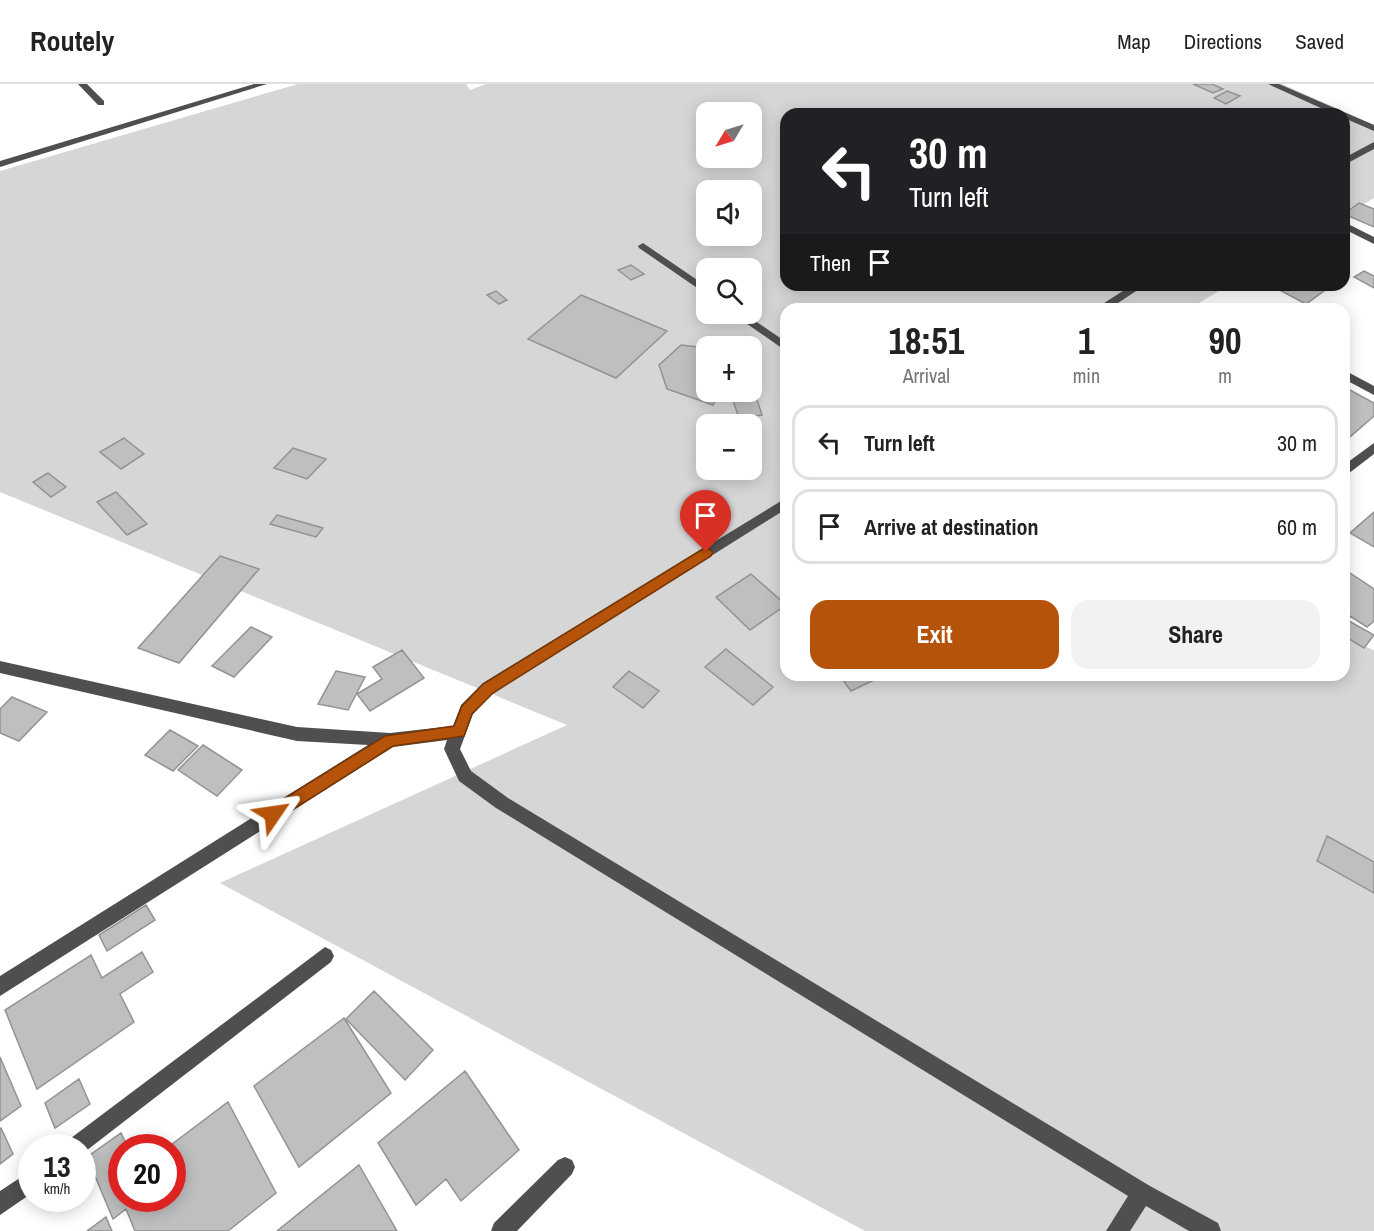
<!DOCTYPE html>
<html lang="en">
<head>
<meta charset="utf-8">
<style>
  :root { --surface:#fff; --page:#f2f2f2; --text:#222; --muted:#767676; --line:#e0e0e0; --accent:#b45309 }
  body { margin:0; font-family:"Archivo Narrow",sans-serif; background:var(--page); color:var(--text); height:100vh; display:flex; flex-direction:column; font-size:22px; white-space:nowrap }
  * { box-sizing:border-box; margin:0 }
  p { font-size:20px; color:var(--muted) }
  .icon { flex:none; width:33px; height:33px; fill:none; stroke:currentColor; stroke-width:2; stroke-linecap:round; stroke-linejoin:round }
  .map { position:relative; flex:1; overflow:hidden }
  .drawer { position:absolute; left:780px; top:219px; width:570px; height:378px; display:flex; flex-direction:column; background:var(--surface); border-radius:18px; box-shadow:0 3px 15px #0003 }
  .drawer>* { flex:none }
  .hud { position:absolute; left:780px; top:24px; width:570px; height:183px; border-radius:18px; box-shadow:0 3px 15px #0003; background:#202124; color:#fff; overflow:hidden }
  .needle { width:39px; rotate:232deg }
  .controls { position:absolute; left:696px; top:18px; display:grid; gap:12px }
  .controls a { display:grid; place-items:center; width:66px; height:66px; border-radius:12px; background:var(--surface); box-shadow:0 3px 15px #0003; font-size:30px }
  .speed { position:absolute; left:18px; top:1050px; display:flex; gap:12px; font-size:30px; font-weight:700; text-align:center }
  .speed>* { display:grid; place-content:center; width:78px; height:78px; border-radius:50%; background:var(--surface); box-shadow:0 3px 15px #0003; line-height:1 }
  .speed small { font-size:15px; font-weight:400 }
  .speed .limit { border:9px solid #d22; background:#fff; color:#111 }
  .pin { position:absolute; display:grid; place-items:center; width:51px; height:51px; color:#fff; margin:-62px -26px; border-radius:50% 50% 50% 0; rotate:-45deg; box-shadow:0 0 6px #0007 }
  .pin .icon { rotate:45deg }
  .me { position:absolute; width:66px; margin:-33px; rotate:58deg; stroke-linejoin:round; filter:drop-shadow(0 0 4px #0008) }
  .turn { display:flex; align-items:center; gap:21px; height:126px; padding:0 30px; font-size:27px }
  .turn .icon { width:78px; height:78px; stroke-width:2.5 }
  .turn b { display:block; font-size:42px; line-height:51px }
  .then { display:flex; align-items:center; height:57px; padding:0 30px; background:#0003; gap:12px; font-size:22px }
  .eta { display:flex; justify-content:space-evenly; align-items:center; height:102px; text-align:center }
  .eta b { font-size:36px; font-weight:700; line-height:42px }
  .cta { display:flex; gap:12px; margin-top:auto; padding:12px 30px }
  .cta a { flex:1; height:69px; border-radius:18px; background:var(--accent); color:#fff; font-size:24px; font-weight:700; line-height:69px; text-align:center }
  .cta a+a { background:var(--page); color:var(--text) }
  ul { padding:0; list-style:none }
  li { display:flex; align-items:center; gap:18px; height:75px; margin:0 12px 9px; padding:0 18px; border:3px solid var(--line); border-radius:18px }
  li div { flex:1 }
  li b { display:block; font-size:22px }
  li em { font-style:normal }
  header { display:flex; align-items:center; gap:36px; box-sizing:border-box; height:84px; padding:0 30px; background:var(--surface); border-bottom:2px solid var(--line) }
  header strong { font-size:28px }
  nav { display:flex; gap:33px; margin-inline-start:auto; font-size:21px }
  .map>svg:first-child { display:block }
  .green { fill:#d6d6d6; fill-rule:evenodd }
  .building { fill:#bfbfbf; stroke:#939393; stroke-width:1.5 }
  .lines { fill:none; stroke-linecap:round; stroke-linejoin:round }
  .minor { fill:#4f4f4f; fill-rule:evenodd }
  .route { fill:#b45309; stroke:#753606; stroke-width:1.5 }
</style>
</head>
<body>
<header>
<strong>Routely</strong>
<nav><a>Map</a><a>Directions</a><a>Saved</a></nav>
</header>
<div class="map">
<svg width="1374" height="1147" viewBox="0 0 1374 1147">
  <rect width="100%" height="100%" fill="#fff"/>
  <path class="green" d="M298 0H466L470 6 486 0H1282L1374 41V114L1344 132V30H786V201H1229L1189 225H786V591H1344V555L1374 566V1147H865L220 799 567 641 0 408V87ZM706 28H752V74H706ZM706 106H752V152H706ZM706 184H752V230H706ZM706 262H752V308H706ZM706 340H752V386H706Z"/>
  <path class="building" d="M1193 0H1212L1223 5 1213 9Z
    M1227 7 1240 12 1226 20 1214 14Z
    M1359 119 1374 125V143L1344 130Z
    M631 181 644 190 631 196 618 186Z
    M1364 187 1374 192V204L1354 193Z
    M1270 201H1330L1331 202 1306 220Z
    M496 207 507 216 499 220 487 211Z
    M581 211 667 247 616 294 528 255Z
    M681 261 706 264V308H719L713 321 667 305 659 281Z
    M752 300 762 331 739 334 730 308H752Z
    M1348 305 1374 319V332L1344 358V309Z
    M124 354 144 370 121 385 100 368Z
    M293 364 326 375 307 395 274 384Z
    M48 389 66 403 51 413 33 398Z
    M116 408 147 440 127 451 97 418Z
    M1374 428V463L1350 449Z
    M277 431 323 444 316 453 270 440Z
    M220 472 259 485 179 579 138 564Z
    M1344 485 1374 505V537L1367 543 1350 532 1344 538Z
    M751 490 786 521 750 546 716 513Z
    M1349 537 1374 551 1364 564 1344 552V544Z
    M251 543 272 553 234 593 212 582Z
    M726 565 773 603 753 621 705 583Z
    M402 566 424 594 370 627 357 610 382 595 373 583Z
    M336 587 365 593 348 626 318 620Z
    M629 587 659 607 643 624 613 603Z
    M839 591H870L874 596 851 607Z
    M12 613 47 628 19 657 0 649V625Z
    M170 646 198 662 173 687 145 671Z
    M203 661 242 686 217 712 178 686Z
    M1327 752 1374 778V809L1317 777Z
    M146 821 155 836 107 867 99 851Z
    M142 868 153 888 120 910 134 938 37 1005 5 926 91 871 102 894Z
    M374 907 433 966 405 996 346 935Z
    M344 934 391 1009 299 1083 254 1002Z
    M0 973 21 1022 0 1037Z
    M465 987 519 1066 461 1117 446 1095 416 1121 378 1059Z
    M79 995 90 1020 55 1044 45 1019Z
    M228 1018 276 1109 228 1147H135L126 1125 113 1135 87 1073 121 1049 128 1064H122V1114H172V1064H167Z
    M1 1044 13 1070 0 1080V1045Z
    M359 1081 397 1147H277Z
    M106 1133 112 1147H87Z"/>
  <g class="lines">
    <path class="minor" d="M78 0H87L104 17V21H98Z
      M254 0H267L0 83V77Z
      M1268 0H1279L1374 41V47L1344 34V30H1334Z
      M1374 58V65L1344 81V74Z
      M1344 138 1374 153V160L1344 145Z
      M643 159 706 202V210L639 164 638 162Z
      M1132 201H1145L1109 225H1095Z
      M733 230H745L786 258V267Z
      M1344 286 1374 302V311L1344 295Z
      M1374 359V370L1344 393V381Z
      M786 414V425L493 609 473 630 460 665 471 687 508 714 1150 1102 1218 1139 1221 1147H1189L1146 1122 1130 1147H1106L1128 1112 496 724 459 697 444 665 447 656 393 663 0 912V892L368 661 297 657 0 589V577L297 643 390 649 453 642 461 621 483 599Z
      M325 863 331 866 334 872 331 878 82 1070V1064H64L67 1057Z
      M565 1073 572 1076 575 1083 572 1090 517 1147H491L494 1139 558 1076Z
      M32 1086V1109L0 1131V1107Z"/>
  </g>
  <path class="route" d="M706 463 713 468 711 472 493 609 472 630 464 652 393 662 278 735 273 737 267 735 265 730 267 725 385 652 454 642 462 622 483 600Z"/>
</svg>
<div class="controls">
<a><svg class="needle" viewBox="-14 -14 28 28"><path d="M0-13l5 13h-10z" fill="#e53935"/><path d="M0 13l5-13h-10z" fill="#767676"/></svg></a>
<a><svg class="icon" aria-label="sound" viewBox="0 0 24 24"><path d="M4 9h4l5-4v14l-5-4H4zM17 9q2 3 0 6"/></svg></a>
<a><svg class="icon" aria-label="search" viewBox="0 0 24 24"><circle cx="10" cy="10" r="6"/><path d="M15 15l6 6"/></svg></a>
<a>+</a>
<a>−</a>
</div>
<div class="speed"><div>13<small>km/h</small></div><div class="limit">20</div></div>
<div class="pin" style="left:706px;top:468px;background:#d93025"><svg class="icon" aria-label="arrive" viewBox="0 0 24 24"><path d="M6 21V4h12l-3 4 3 4H6"/></svg></div>
<svg class="me" style="left:273px;top:730px" viewBox="-20 -20 40 40"><path d="M0-17L14 15 0 8-14 15z" fill="#b45309" stroke="#fff" stroke-width="4"/></svg>
<div class="hud">
<div class="turn"><svg class="icon" aria-label="left" viewBox="0 0 24 24"><path d="M17 20v-9H6M10 6l-5 5 5 5"/></svg><div><b>30 m</b>Turn left</div></div>
<div class="then">Then<svg class="icon" aria-label="arrive" viewBox="0 0 24 24"><path d="M6 21V4h12l-3 4 3 4H6"/></svg></div>
</div>
<section class="drawer">
<div class="eta">
<div><b>18:51</b><p>Arrival</p></div>
<div><b>1</b><p>min</p></div>
<div><b>90</b><p>m</p></div>
</div>
<ul>
<li><svg class="icon" aria-label="left" viewBox="0 0 24 24"><path d="M17 20v-9H6M10 6l-5 5 5 5"/></svg><div><b>Turn left</b></div><em>30 m</em></li>
<li><svg class="icon" aria-label="arrive" viewBox="0 0 24 24"><path d="M6 21V4h12l-3 4 3 4H6"/></svg><div><b>Arrive at destination</b></div><em>60 m</em></li>
</ul>
<div class="cta"><a>Exit</a><a>Share</a></div>
</section>
</div>
</body>
</html>
